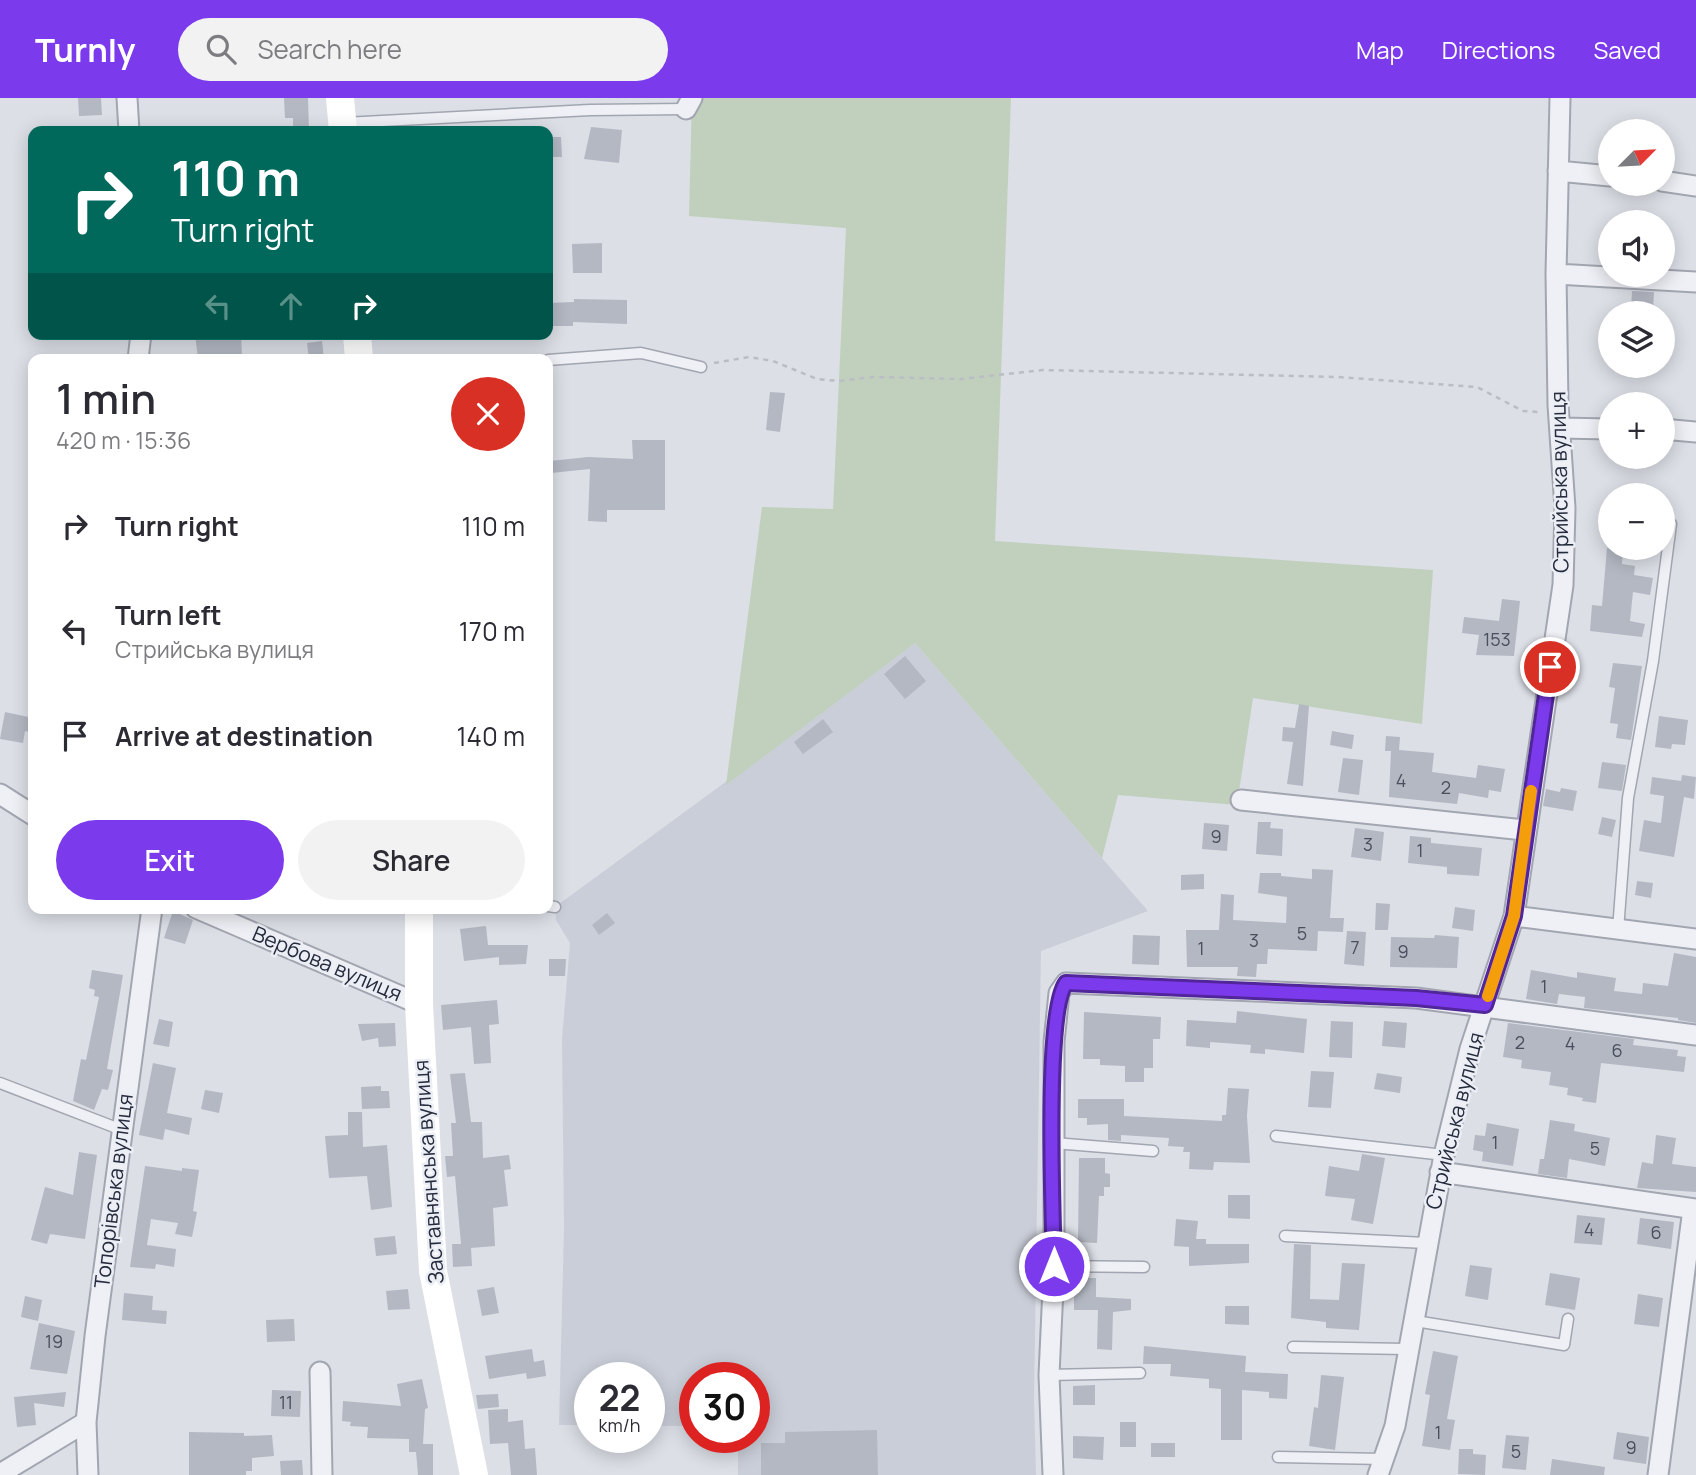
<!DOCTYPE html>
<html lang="en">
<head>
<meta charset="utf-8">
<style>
  :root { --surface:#fff; --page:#f2f2f3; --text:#2b2b33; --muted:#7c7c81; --accent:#7c3aed }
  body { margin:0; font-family:Manrope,sans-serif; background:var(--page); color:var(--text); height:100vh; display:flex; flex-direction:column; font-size:26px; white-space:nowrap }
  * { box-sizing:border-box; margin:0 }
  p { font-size:23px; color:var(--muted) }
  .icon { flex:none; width:38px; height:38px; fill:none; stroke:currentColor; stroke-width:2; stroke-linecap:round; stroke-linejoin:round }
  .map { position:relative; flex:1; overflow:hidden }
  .sheet { position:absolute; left:28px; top:256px; width:525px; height:560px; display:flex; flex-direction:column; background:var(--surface); border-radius:14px; box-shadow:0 4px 18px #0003 }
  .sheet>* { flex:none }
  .banner { position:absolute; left:28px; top:28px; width:525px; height:214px; border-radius:14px; box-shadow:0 4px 18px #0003; background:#00695c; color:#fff; overflow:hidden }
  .needle { width:46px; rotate:66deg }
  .controls { position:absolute; left:1598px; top:21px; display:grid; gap:14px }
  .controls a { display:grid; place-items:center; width:77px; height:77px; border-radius:50%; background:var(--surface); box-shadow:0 4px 18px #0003; font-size:35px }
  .speed { position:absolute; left:574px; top:1264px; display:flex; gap:14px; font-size:35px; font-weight:700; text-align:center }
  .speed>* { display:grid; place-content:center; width:91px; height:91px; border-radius:50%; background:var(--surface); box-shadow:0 4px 18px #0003; line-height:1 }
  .speed small { font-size:18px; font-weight:400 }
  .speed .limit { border:10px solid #d22; background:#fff; color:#111 }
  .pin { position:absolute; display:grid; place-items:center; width:60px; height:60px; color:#fff; margin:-30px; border:4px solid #fff; border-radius:50%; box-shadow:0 2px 7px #0007 }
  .me { position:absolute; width:77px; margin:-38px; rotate:0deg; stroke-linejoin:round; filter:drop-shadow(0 0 5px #0008) }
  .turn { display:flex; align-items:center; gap:24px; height:147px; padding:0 28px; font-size:32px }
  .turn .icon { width:91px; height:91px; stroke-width:2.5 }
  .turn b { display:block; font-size:49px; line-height:60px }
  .lanes { display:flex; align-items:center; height:66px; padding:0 28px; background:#0003; justify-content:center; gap:35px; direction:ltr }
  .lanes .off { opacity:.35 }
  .round { display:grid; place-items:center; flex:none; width:74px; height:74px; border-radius:37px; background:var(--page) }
  .headline { display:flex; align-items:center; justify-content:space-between; height:119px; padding:0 28px }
  h1 { font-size:42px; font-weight:600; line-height:52px }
  .cta { display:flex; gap:14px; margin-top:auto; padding:14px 28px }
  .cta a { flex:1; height:80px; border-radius:42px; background:var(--accent); color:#fff; font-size:28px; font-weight:600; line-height:80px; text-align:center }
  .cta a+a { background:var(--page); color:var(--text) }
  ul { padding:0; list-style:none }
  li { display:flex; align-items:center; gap:21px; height:105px; padding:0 28px }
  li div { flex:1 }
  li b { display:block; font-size:26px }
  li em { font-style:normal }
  header { display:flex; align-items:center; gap:42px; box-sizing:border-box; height:98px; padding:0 35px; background:var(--accent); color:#fff }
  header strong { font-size:33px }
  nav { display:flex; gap:38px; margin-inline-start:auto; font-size:24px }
  .search { width:490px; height:63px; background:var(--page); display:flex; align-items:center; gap:18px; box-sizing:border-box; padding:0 24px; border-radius:38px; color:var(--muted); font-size:26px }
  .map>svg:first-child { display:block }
  .built { fill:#caced8 }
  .green { fill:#c0d0bd }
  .building { fill:#b3b8c3 }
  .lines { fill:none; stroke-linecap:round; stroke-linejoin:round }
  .lane-casing { stroke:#a2a6b0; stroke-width:13 }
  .street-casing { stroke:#a2a6b0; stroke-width:23 }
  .path { stroke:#bbbdc5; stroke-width:2.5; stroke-dasharray:5 5; stroke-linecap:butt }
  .lane { stroke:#eff0f5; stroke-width:10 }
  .street { stroke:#eff0f5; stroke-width:19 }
  .secondary { stroke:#fff; stroke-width:28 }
  .route-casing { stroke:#51269a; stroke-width:18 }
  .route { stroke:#7c3aed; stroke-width:12 }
  .slow { stroke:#f59e0b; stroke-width:12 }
  .labels { text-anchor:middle; stroke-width:5; stroke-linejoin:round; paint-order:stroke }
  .number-label { font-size:18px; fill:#494f5e }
  .street-label { font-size:21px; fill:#262c3d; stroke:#ebeef4 }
</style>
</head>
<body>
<header>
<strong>Turnly</strong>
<div class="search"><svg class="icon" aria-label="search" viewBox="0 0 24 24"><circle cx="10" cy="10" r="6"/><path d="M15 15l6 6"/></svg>Search here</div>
<nav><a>Map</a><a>Directions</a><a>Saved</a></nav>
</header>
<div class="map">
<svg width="1696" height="1377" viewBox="0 0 1696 1377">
  <rect width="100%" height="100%" fill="#dcdfe6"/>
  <path class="built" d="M915 545 1148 813 1041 853 1034 1302 1036 1377H738V1339H754V1279H695V1328H649V1279H590V1327H559L564 1131 562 941 570 845 556 822 555 809Z"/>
  <path class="green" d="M692 0H1011L995 443 1433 472 1422 626 1253 600 1237 707 1118 697 1102 760 915 545 726 687 762 409 833 411 846 130 689 118Z"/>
  <path class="building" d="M78 0H101L102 17 79 18Z
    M284 0H308L309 33H293V20H285Z
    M591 29 622 32 619 65 584 61Z
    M548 39H561L562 59H548Z
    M602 145V175H573L572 146Z
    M1632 193 1654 194 1653 213 1631 211Z
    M574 201 627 202V226L573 224V228H548V205L574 204Z
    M195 236H241L242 258 198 261Z
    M322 243 324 261H309L307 245Z
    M770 294 785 295 780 334 766 332Z
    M632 342H665V412H607V424L588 423 590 371 551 375 550 363 588 359 633 361Z
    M1607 450H1623L1622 466 1635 468 1634 477 1653 480 1650 497 1633 494 1630 523 1645 526 1642 539 1590 533 1592 507 1602 508Z
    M1502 501 1520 503 1514 558 1476 557 1479 537 1462 535 1464 519 1499 523Z
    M905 558 926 583 905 601 884 576Z
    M1613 565 1642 568 1631 642 1616 640 1618 626 1610 625 1615 590 1609 589Z
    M1299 606 1309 608 1303 688 1287 686 1293 644 1282 643 1283 629 1295 630Z
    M5 614 33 620V635L25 633 23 645 0 641Z
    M1659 618 1688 622 1685 647 1672 646 1671 651 1655 649Z
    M823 621 833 634 803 656 794 644Z
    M1332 633 1354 637 1352 651 1330 647Z
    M1386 638 1400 639 1399 652 1434 655 1432 674 1476 680 1478 667 1505 671 1501 694 1489 692 1488 700 1459 695 1457 706 1389 699 1391 653H1385Z
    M1343 660 1363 662 1359 697 1338 694Z
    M1602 664 1626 667 1622 693 1598 690Z
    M1682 677 1696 679 1694 701 1684 699 1674 759 1639 753 1644 722 1661 725 1664 698 1650 696 1652 679 1681 683Z
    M1561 690 1577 693 1573 713 1543 708 1546 691 1560 694Z
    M1602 719 1616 722 1612 739 1598 736Z
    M1258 724H1271L1270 730 1283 731 1282 758 1256 756Z
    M1204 725 1229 727 1227 753 1202 751Z
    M1355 730 1384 734 1381 763 1351 759Z
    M1410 738 1431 740V745L1482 750 1479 778 1447 776V769L1408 765Z
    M1312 771 1333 772 1330 820H1344L1343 834 1318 833 1317 853 1268 851 1267 866H1257L1256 879 1237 878 1238 869H1187L1186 832H1219L1221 796 1234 797 1233 822 1286 825 1287 799 1258 795 1260 775H1281V778L1312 781Z
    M1204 776V791L1181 792V777Z
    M1637 783 1653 785 1651 800 1635 797Z
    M1376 805 1390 806 1388 832H1375Z
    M1455 809 1475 812 1473 833 1452 830Z
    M173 813 193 822 185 846 164 840Z
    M607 815 615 825 599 837 592 827Z
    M486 828 488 847H528L526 866 499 867V859L464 863 460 831Z
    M1347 833 1366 834 1364 868 1344 866Z
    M1133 837 1160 838 1159 867 1132 866Z
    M1435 837 1459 839 1457 870 1390 869 1391 839 1434 840Z
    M1674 855 1696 859V925L1678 922V920L1584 910 1585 899 1559 896 1557 906 1526 901 1531 872 1577 880V874L1616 880 1614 893 1642 896 1643 885 1668 888Z
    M549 861H566L565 878H549Z
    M92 872 123 877 107 971 113 972 108 992 102 991 94 1012 73 1003 81 961 86 962 99 899 94 898 95 892 89 890Z
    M497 902 499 926 489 927 491 965 474 966 471 929 443 932 441 907Z
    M1237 913 1307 921 1304 955 1265 951V956L1250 955 1251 947 1210 944V950L1186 948 1187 922 1236 925Z
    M1084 914 1161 919 1160 941H1153V970H1144V984H1125V968L1100 967V961H1083Z
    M159 921 173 924 169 949 153 946Z
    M1331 923 1353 924 1352 960 1329 959Z
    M1384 923 1407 925 1405 950 1382 948Z
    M395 925 396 948 379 949 378 940 362 943 358 926Z
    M1508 925 1634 941 1633 947 1678 952 1677 958 1686 959 1684 974 1601 965 1596 1005 1582 1003 1583 1000 1567 997 1568 990 1549 987 1551 974 1521 970 1522 962 1503 959Z
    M153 965 176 970 167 1015 192 1020 189 1037 165 1031 163 1042 139 1037Z
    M1311 973 1334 974 1331 1010 1308 1009Z
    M465 975 471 1024H482L483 1060 509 1057 511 1071 504 1072 508 1108 493 1110 495 1148 471 1150 472 1168 453 1169 452 1146H461L455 1078 447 1079 445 1058H453L451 1025H456L450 976Z
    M1377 975 1402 979 1400 995 1374 991Z
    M381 988V993H389L390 1010 362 1011 361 989Z
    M1228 990 1249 991 1247 1018 1250 1065 1214 1064 1213 1072 1189 1071 1190 1054H1183L1184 1049 1168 1048 1169 1040 1121 1037V1043L1108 1042V1026L1087 1027V1020H1078V1001H1124V1018L1222 1023V1017H1226Z
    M205 992 223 995 219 1015 201 1011Z
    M348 1014H362L363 1049 387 1047 392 1109 371 1112 367 1078 329 1080 325 1038 348 1037Z
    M1550 1022 1575 1026 1574 1033 1610 1040 1605 1068 1569 1061 1567 1080 1538 1076 1540 1061H1544Z
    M1487 1025 1519 1031 1513 1068 1482 1063 1483 1054 1473 1052 1475 1037 1485 1038Z
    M1656 1037 1676 1040 1672 1066 1696 1069V1094L1637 1090 1642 1064 1653 1066Z
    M79 1054 97 1057 85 1141 50 1136 47 1146 31 1142 45 1089 73 1097Z
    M1362 1056 1385 1060 1373 1126 1351 1122 1355 1101 1325 1098 1329 1068 1359 1073Z
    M1079 1060H1105V1075L1110 1076V1089H1104V1098H1099L1097 1145 1078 1144Z
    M145 1068 182 1073V1070L199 1072 193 1113 197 1114 192 1139 175 1136 178 1125 151 1121 147 1147 176 1151 174 1169 156 1166 155 1171 130 1169Z
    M1228 1097H1250V1121L1228 1120Z
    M1577 1117 1605 1120 1602 1147 1574 1145Z
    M1640 1120 1674 1124 1671 1151 1637 1146Z
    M1176 1121 1198 1123 1196 1141H1206V1146H1249V1165L1189 1168V1149L1174 1148Z
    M395 1138 397 1156 376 1158 374 1140Z
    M1294 1146 1311 1147 1310 1201 1339 1202 1342 1165 1365 1166 1359 1232 1326 1230V1224L1291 1220Z
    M1470 1167 1492 1170 1488 1202 1465 1198Z
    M1550 1175 1580 1180 1575 1212 1545 1207Z
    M1074 1180H1096V1199L1131 1201V1212L1113 1214 1112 1252 1097 1251 1098 1212H1074Z
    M494 1189 499 1215 482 1218 477 1192Z
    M408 1191 410 1211 388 1212 386 1193Z
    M124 1195 153 1198 152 1212 167 1213 166 1226 122 1222Z
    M1638 1196 1663 1200 1659 1229 1634 1226Z
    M25 1198 42 1202 38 1223 21 1219Z
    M1225 1208H1249V1227L1225 1226Z
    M294 1221 295 1243 267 1244 266 1222Z
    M39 1225 75 1233 67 1276 30 1271Z
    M1144 1248 1246 1258 1245 1274 1288 1276 1287 1301 1269 1300V1294L1242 1292V1342H1221V1291L1209 1290V1281L1170 1278 1171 1266H1143Z
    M532 1251 534 1264 544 1262 546 1278 527 1281 526 1275 489 1281 485 1258Z
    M1433 1253 1458 1258 1447 1321 1455 1322 1450 1352 1422 1348 1430 1297 1425 1296Z
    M1321 1277 1344 1279 1335 1352 1309 1348 1314 1309 1318 1310Z
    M422 1281 428 1310 425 1311 423 1346H433V1377H418L416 1354H409V1341L367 1340 368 1329 350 1328 351 1324 342 1323 343 1303 401 1308 397 1286Z
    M1095 1287V1307H1073V1288Z
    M272 1292 301 1293 300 1319 271 1318Z
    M66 1294 64 1309 34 1305 36 1327 17 1329 14 1299Z
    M498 1296 499 1309 478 1311 476 1297Z
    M508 1311V1324L523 1322 525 1351 535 1350 537 1377H511L508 1345 490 1346 488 1312Z
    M1120 1324H1136V1349H1120Z
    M877 1332 878 1377H761V1345H785V1334Z
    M189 1334 244 1335V1338L272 1337 274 1358 252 1360V1373H246V1377H189Z
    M1617 1334 1649 1339 1646 1366 1613 1361Z
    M1506 1337 1529 1339 1526 1372 1502 1370Z
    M1073 1338 1104 1339 1103 1362 1073 1360Z
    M1151 1345H1175V1359H1151Z
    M1459 1351H1473V1356L1486 1357 1485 1377 1458 1376Z
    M1552 1361 1605 1369 1604 1377H1550Z
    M302 1362 303 1377H281L280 1363Z"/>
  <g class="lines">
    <defs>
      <path id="lane" d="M344 25 590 12 686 11
        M548 262 641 255 701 269
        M548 808 555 809
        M1618 832 1628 700 1653 563 1671 426
        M0 985 122 1032
        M1276 1038 1444 1057
        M1054 1045 1153 1053
        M1285 1138 1426 1145
        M1054 1168 1144 1169
        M1415 1223 1564 1247 1568 1221
        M1293 1249 1406 1251
        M1049 1277 1140 1275
        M1278 1359 1384 1361"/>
      <path id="street" d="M127 0 129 33
        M686 11 692 0
        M1558 73 1610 78
        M1662 83 1696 88
        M1556 176 1696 184
        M138 261 141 236
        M1560 330 1610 331
        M1662 331 1696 334
        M0 696 33 717
        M1241 702 1524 732
        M196 810 419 906
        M1514 818 1696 841
        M1440 1074 1696 1111
        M320 1274 322 1377
        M0 1376 86 1324
        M88 1377 86 1324 95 1238 152 810
        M1053 1377 1049 1277 1054 1168V944L1059 895 1066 885 1416 900 1696 937
        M1378 1377 1395 1328 1444 1057 1470 951 1514 818 1563 487 1565 410 1558 307 1556 176 1560 0
        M1658 1377 1693 1111"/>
    </defs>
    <use href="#lane" class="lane-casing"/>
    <use href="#street" class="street-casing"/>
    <path class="path" d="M714 265 749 259 773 263 817 281 839 283 873 279 961 281 1043 272 1338 279 1477 289 1523 313 1539 314"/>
    <use href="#lane" class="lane"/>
    <use href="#street" class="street"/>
    <path class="secondary" d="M340 0 343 33
      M357 236 359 261
      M419 810V906L433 1173 474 1377"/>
  </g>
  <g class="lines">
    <defs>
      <path id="route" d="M1054 1168C1053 1119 1044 915 1066 885L1416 900 1485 907 1514 818 1550 569"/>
    </defs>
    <use href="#route" class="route-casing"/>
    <use href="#route" class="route"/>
    <path class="slow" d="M1488 898 1514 818 1531 693"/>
  </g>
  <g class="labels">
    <g class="number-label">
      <text x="1497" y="548">153</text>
      <text x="1401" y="689">4</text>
      <text x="1446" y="696">2</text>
      <text x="1216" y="745">9</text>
      <text x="1368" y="753">3</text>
      <text x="1420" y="759">1</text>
      <text x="1302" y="842">5</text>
      <text x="1254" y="849">3</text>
      <text x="1355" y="856">7</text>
      <text x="1201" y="857">1</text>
      <text x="1403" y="860">9</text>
      <text x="1544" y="895">1</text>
      <text x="1520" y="951">2</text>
      <text x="1570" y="952">4</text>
      <text x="1617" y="959">6</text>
      <text x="1495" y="1051">1</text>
      <text x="1595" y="1057">5</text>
      <text x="1589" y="1138">4</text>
      <text x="1656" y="1141">6</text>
      <text x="54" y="1250">19</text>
      <text x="286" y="1311">11</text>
      <text x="1438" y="1341">1</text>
      <text x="1631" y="1356">9</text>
      <text x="1516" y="1360">5</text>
    </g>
    <g class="street-label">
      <text transform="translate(1560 384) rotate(-91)" y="7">Стрийська вулиця</text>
      <text transform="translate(327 866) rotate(23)" y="7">Вербова вулиця</text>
      <text transform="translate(1455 1023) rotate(-76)" y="7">Стрийська вулиця</text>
      <text transform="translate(429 1074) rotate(-94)" y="7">Заставнянська вулиця</text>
      <text transform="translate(114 1093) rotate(-83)" y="7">Топорівська вулиця</text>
    </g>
  </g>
</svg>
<div class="controls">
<a><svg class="needle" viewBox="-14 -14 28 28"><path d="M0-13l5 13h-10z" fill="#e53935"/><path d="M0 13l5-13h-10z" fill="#7c7c81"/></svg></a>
<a><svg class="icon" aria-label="sound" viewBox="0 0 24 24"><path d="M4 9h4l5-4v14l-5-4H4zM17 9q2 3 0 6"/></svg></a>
<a><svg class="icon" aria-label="layers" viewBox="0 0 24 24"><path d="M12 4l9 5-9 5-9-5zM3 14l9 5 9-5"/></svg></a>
<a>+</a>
<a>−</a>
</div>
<div class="speed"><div>22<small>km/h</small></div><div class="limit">30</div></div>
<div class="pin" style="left:1550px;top:569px;background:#d93025"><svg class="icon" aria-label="arrive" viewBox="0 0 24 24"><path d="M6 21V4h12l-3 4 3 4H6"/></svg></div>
<svg class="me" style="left:1054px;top:1168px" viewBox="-20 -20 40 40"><circle r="17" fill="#7c3aed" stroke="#fff" stroke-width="3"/><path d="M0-11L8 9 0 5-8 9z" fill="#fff"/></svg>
<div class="banner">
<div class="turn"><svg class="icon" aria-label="right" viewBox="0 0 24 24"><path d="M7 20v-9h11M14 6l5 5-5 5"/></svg><div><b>110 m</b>Turn right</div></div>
<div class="lanes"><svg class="icon off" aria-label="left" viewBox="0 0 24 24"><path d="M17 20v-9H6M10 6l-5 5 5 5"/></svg><svg class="icon off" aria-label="ahead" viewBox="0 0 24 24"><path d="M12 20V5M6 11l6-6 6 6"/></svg><svg class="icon" aria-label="right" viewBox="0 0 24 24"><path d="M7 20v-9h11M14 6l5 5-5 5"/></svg></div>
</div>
<section class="sheet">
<div class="headline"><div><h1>1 min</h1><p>420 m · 15:36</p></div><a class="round" style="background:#d93025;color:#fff"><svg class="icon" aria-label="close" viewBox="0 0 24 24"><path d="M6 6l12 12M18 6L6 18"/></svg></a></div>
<ul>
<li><svg class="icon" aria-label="right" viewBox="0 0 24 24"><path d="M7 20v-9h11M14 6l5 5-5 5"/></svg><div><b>Turn right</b></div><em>110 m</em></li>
<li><svg class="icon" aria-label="left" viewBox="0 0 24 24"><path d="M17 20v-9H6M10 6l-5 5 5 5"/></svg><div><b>Turn left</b><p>Стрийська вулиця</p></div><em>170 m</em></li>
<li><svg class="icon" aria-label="arrive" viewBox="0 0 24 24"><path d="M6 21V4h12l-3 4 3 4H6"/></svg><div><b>Arrive at destination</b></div><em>140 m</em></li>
</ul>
<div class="cta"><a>Exit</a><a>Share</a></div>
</section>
</div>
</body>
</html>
